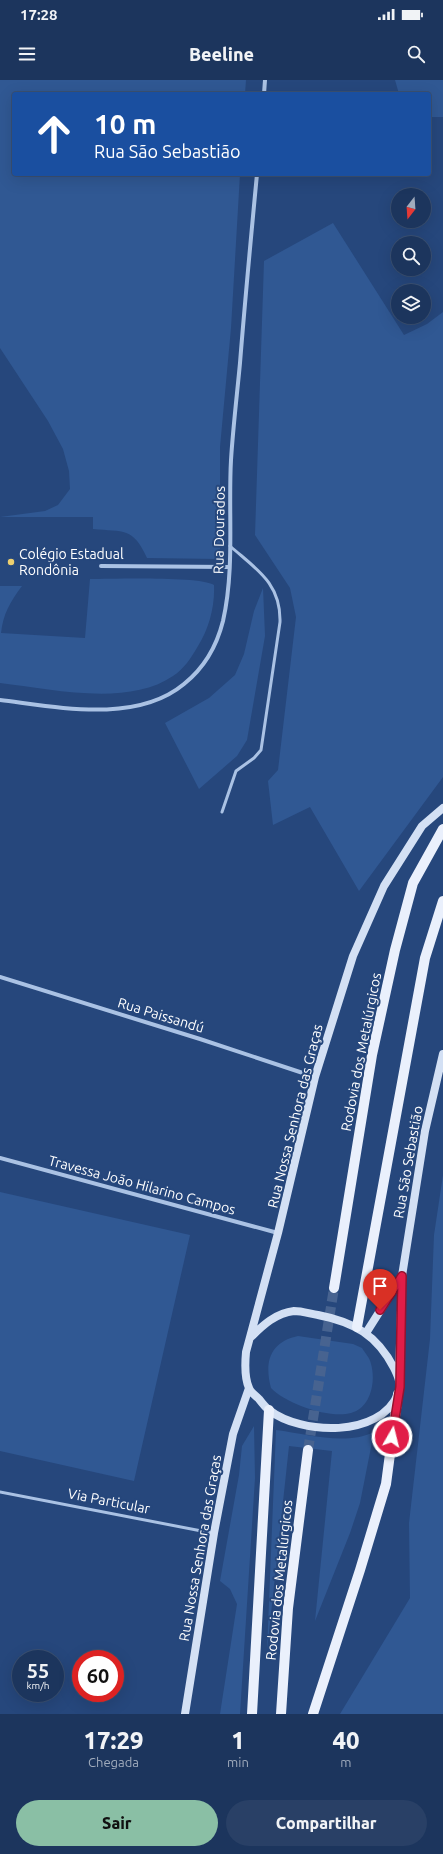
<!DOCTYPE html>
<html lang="pt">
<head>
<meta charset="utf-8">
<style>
  :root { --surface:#1c355d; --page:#294066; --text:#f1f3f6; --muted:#a0abbc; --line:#3a5072; --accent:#8abfa5 }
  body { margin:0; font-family:Ubuntu,sans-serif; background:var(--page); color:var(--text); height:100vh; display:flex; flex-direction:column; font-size:15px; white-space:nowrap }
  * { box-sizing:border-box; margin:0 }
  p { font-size:13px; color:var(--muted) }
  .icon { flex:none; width:22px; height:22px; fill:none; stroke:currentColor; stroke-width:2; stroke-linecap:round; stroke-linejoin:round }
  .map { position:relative; height:1634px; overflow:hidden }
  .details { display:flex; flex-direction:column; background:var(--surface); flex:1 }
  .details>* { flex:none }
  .guide { position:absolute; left:12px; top:12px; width:419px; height:84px; border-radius:4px; box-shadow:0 4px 16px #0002,0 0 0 1px var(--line); background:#1a4fa0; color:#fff; overflow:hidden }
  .needle { width:26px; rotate:197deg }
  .tools { position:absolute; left:391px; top:108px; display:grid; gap:8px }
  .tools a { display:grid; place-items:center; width:40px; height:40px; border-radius:50%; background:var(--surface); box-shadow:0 4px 16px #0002,0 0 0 1px var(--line); font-size:20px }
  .speed { position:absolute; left:12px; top:1570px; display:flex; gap:8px; font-size:20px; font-weight:700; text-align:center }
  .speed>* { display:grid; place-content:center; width:52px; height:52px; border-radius:50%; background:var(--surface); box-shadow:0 4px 16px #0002,0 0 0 1px var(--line); line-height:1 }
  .speed small { font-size:10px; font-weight:400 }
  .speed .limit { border:6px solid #d22; background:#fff; color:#111 }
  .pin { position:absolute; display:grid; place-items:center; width:34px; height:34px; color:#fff; margin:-41px -17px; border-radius:50% 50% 50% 0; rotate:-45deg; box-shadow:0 0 4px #0007 }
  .pin .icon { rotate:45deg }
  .me { position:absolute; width:44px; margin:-22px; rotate:8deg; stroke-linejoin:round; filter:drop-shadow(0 0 3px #0008) }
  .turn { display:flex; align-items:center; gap:14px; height:84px; padding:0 16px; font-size:18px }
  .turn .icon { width:52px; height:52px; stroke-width:2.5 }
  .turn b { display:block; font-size:28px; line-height:34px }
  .eta { display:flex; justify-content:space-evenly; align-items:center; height:68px; text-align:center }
  .eta b { font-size:24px; font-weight:800; line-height:28px }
  .primary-button { display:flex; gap:8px; margin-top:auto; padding:8px 16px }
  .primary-button a { flex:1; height:46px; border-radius:24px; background:var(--accent); color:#111; font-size:16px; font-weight:800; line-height:46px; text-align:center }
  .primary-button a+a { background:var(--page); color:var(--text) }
  .status { display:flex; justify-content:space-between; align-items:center; height:28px; padding:0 20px; background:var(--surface); direction:ltr }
  .status svg { height:11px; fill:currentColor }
  header { display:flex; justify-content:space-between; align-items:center; height:52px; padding:0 16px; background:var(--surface); font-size:18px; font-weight:800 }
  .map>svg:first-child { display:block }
  .green { fill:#305893 }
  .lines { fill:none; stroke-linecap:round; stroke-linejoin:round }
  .primary-tunnel { stroke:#476390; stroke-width:10; stroke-dasharray:10 5; stroke-linecap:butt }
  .lane { stroke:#aac2e4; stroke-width:3 }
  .street { stroke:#aac2e4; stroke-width:4 }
  .secondary { stroke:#d3e0f4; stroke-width:8 }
  .primary { stroke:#eaf0fc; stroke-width:10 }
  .route-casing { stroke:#92132f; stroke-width:10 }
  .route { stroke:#e11d48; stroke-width:7 }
  .poi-dot { fill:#edcf6f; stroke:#26477c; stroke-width:1.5 }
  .labels { text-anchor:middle; stroke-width:4; stroke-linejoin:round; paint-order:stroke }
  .street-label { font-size:14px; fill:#fff; stroke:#26477c }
  .poi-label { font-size:14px; fill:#fff; stroke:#26477c; text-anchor:start }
</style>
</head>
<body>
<div class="status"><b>17:28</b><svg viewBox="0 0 49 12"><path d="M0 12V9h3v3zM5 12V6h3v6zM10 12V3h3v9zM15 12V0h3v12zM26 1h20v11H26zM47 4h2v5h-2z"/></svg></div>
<header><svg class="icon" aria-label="menu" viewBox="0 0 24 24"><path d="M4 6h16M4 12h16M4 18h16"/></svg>Beeline<svg class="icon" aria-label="search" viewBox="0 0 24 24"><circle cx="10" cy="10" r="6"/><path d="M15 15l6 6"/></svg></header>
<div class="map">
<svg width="443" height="1634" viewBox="0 0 443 1634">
  <rect width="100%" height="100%" fill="#26477c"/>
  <path class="green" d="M0 0H246L245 14H14V94H240L231 248 220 367V479L147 478C133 447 124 452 93 449V437H0L45 431 58 425 70 409 69 391 63 369 48 341 0 268Z
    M395 0H443V37H429V14H399Z
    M333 143 404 255 427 244 443 232V697L359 811 310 727 273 745 268 701 278 690 296 537 290 508 255 455 264 181Z
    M90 499C112 499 200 496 214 505 215 526 209 549 198 566 191 578 184 589 173 596 128 627 51 609 0 603V506H22C10 522 3 534 1 553L85 558Z
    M263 508 265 556 247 660 237 676 199 709 165 643 209 618 235 595 244 574 254 531Z
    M443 1095V1634H340L410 1518 409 1443 430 1259 434 1155Z
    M0 1112 190 1155 134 1401 0 1371Z
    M298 1256 353 1264 362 1268C365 1273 370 1278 371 1284 376 1301 371 1328 351 1333 330 1339 286 1324 271 1308 264 1282 270 1262 298 1256Z
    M254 1346 255 1398 240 1634H220L237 1524 230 1509 220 1501 239 1395 242 1366Z
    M276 1350C307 1354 345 1366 374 1352L360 1423 350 1453 315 1541 332 1371 289 1366 267 1571Z"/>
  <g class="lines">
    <path class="primary-tunnel" d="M308 1370 334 1208"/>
    <path class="lane" d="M222 732 236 691 254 678 261 670 280 542C281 503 256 489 230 466
      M0 1412 212 1453"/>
    <path class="street" d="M264 14 265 0
      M101 486 229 487
      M0 620C57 627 136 644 184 604 204 588 217 565 223 541 235 488 228 433 231 380 233 348 237 315 240 283 245 220 251 157 257 94
      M0 897 200 959 315 997
      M0 1078 278 1153"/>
    <path class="secondary" d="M366 1253 402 1196
      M251 1257C263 1245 276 1233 294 1231 302 1231 311 1234 318 1235 354 1242 377 1255 394 1288 398 1296 402 1305 398 1314 380 1358 301 1355 269 1330 265 1327 262 1323 259 1319 256 1316 250 1312 249 1308 244 1297 245 1283 246 1272L278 1153 315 997 353 876 384 806 422 746 443 728
      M399 1297 402 1196 425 1051 443 974
      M185 1634 214 1453 233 1354 249 1308"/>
    <path class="primary" d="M334 1208 372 975 395 870 413 803 443 749
      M357 1247 425 878 443 821
      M252 1634 269 1330
      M281 1634 288 1528 308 1370
      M313 1634 360 1490 386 1404 398 1314"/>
  </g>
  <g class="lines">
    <defs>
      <path id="route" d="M380 1230 402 1196 400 1307 392 1357"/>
    </defs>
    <use href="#route" class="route-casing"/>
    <use href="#route" class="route"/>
  </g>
  <circle class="poi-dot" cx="11" cy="482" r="4"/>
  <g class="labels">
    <g class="street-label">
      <text transform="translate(219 450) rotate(-89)" y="5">Rua Dourados</text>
      <text transform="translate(161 935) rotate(17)" y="5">Rua Paissandú</text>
      <text transform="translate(361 972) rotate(-79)" y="5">Rodovia dos Metalúrgicos</text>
      <text transform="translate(295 1036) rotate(-76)" y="5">Rua Nossa Senhora das Graças</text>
      <text transform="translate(408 1082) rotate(-80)" y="5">Rua São Sebastião</text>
      <text transform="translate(142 1105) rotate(15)" y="5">Travessa João Hilarino Campos</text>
      <text transform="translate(109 1421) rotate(11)" y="5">Via Particular</text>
      <text transform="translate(200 1468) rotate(-80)" y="5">Rua Nossa Senhora das Graças</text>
      <text transform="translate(279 1500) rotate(-84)" y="5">Rodovia dos Metalúrgicos</text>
    </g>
    <g class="poi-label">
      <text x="19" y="479">Colégio Estadual<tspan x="19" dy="16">Rondônia</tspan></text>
    </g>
  </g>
</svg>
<div class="tools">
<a><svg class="needle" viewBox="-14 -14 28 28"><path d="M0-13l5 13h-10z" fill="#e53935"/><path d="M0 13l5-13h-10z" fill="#a0abbc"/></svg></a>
<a><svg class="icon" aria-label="search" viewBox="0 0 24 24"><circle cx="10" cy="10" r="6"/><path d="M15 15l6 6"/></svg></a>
<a><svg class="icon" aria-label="layers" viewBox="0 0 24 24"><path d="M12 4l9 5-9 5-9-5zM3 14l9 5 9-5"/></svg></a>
</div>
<div class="speed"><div>55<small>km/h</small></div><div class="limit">60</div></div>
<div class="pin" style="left:380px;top:1230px;background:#d93025"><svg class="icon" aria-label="arrive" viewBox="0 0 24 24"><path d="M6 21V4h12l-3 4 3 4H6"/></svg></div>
<svg class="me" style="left:392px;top:1357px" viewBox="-20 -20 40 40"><circle r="17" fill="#e11d48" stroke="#fff" stroke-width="3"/><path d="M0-11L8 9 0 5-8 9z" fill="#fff"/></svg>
<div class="guide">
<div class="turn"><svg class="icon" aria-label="ahead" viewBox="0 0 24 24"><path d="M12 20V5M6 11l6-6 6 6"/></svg><div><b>10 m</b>Rua São Sebastião</div></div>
</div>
</div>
<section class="details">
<div class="eta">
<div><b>17:29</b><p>Chegada</p></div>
<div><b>1</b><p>min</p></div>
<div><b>40</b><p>m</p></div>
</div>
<div class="primary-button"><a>Sair</a><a>Compartilhar</a></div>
</section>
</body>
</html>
